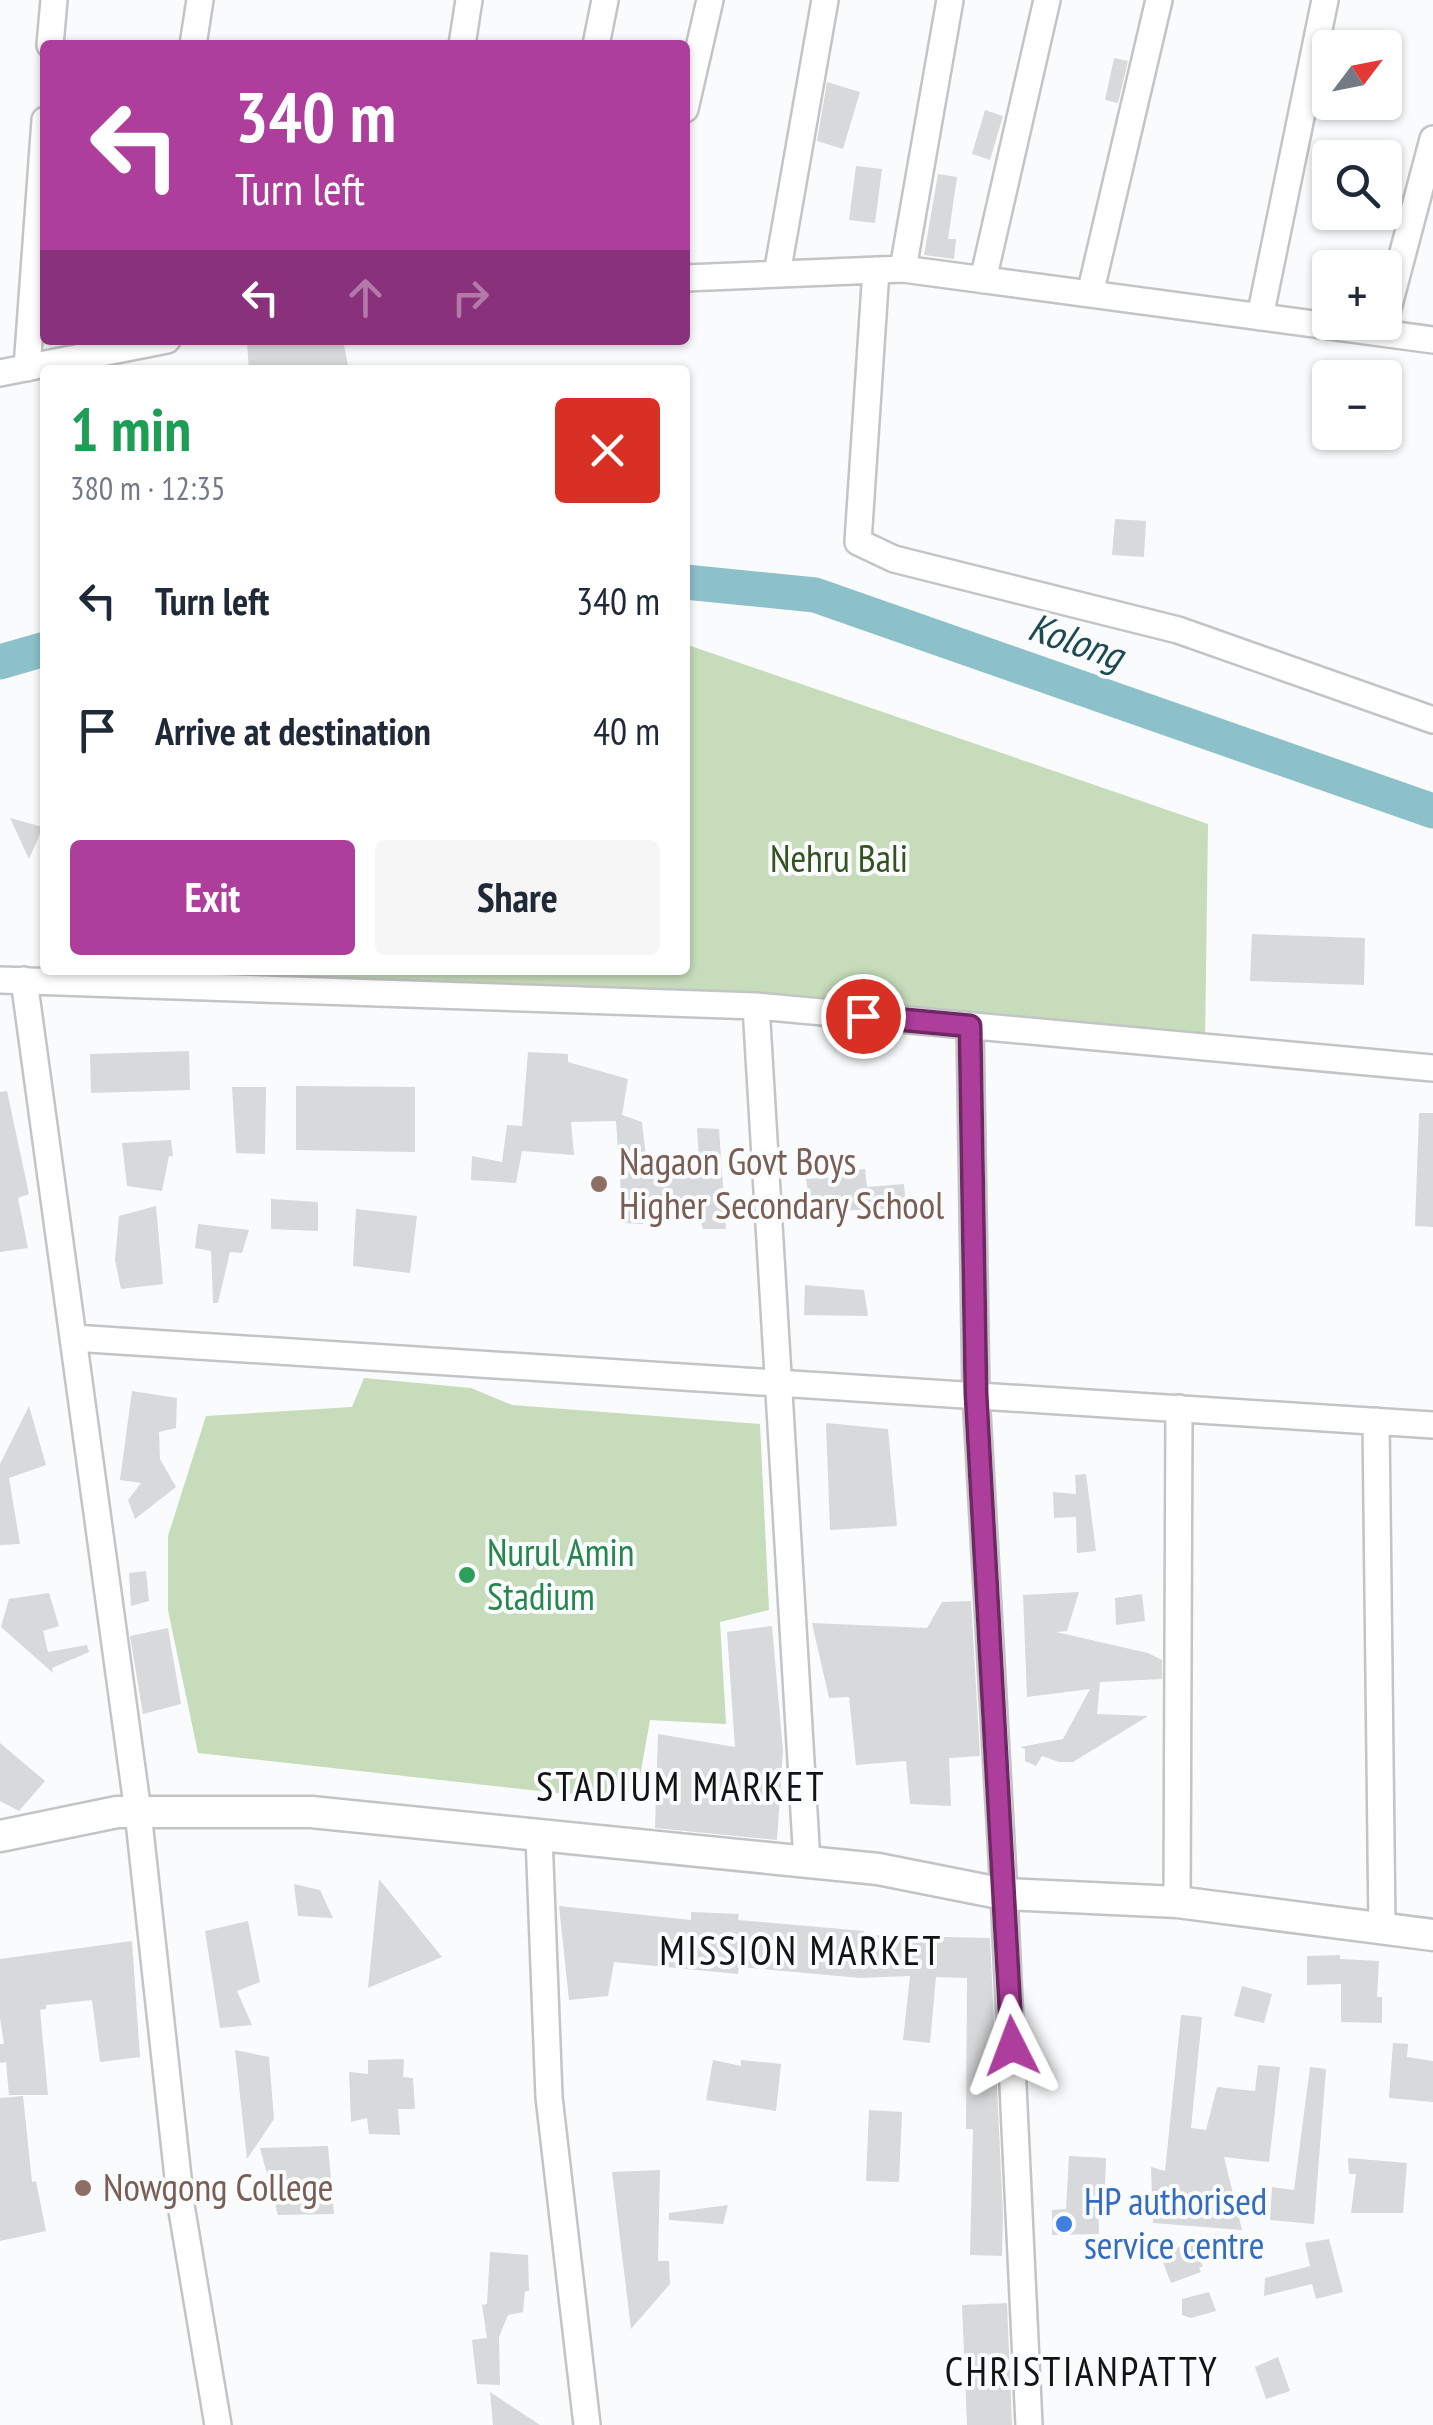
<!DOCTYPE html>
<html lang="en">
<head>
<meta charset="utf-8">
<style>
  :root { --surface:#fff; --page:#f6f6f7; --text:#1f2937; --muted:#747a83; --accent:#ad3e9b }
  body { margin:0; font-family:"PT Sans Narrow",sans-serif; background:var(--page); color:var(--text); height:100vh; display:flex; flex-direction:column; font-size:38px; white-space:nowrap }
  * { box-sizing:border-box; margin:0 }
  p { font-size:32px; color:var(--muted) }
  .icon { flex:none; width:55px; height:55px; fill:none; stroke:currentColor; stroke-width:2; stroke-linecap:round; stroke-linejoin:round }
  .map { position:relative; flex:1; overflow:hidden }
  .panel { position:absolute; left:40px; top:365px; width:650px; height:610px; display:flex; flex-direction:column; background:var(--surface); border-radius:10px; box-shadow:0 2px 8px #0004 }
  .panel>* { flex:none }
  .hud { position:absolute; left:40px; top:40px; width:650px; height:305px; border-radius:10px; box-shadow:0 2px 8px #0004; background:#ad3e9b; color:#fff; overflow:hidden }
  .needle { width:65px; rotate:58deg }
  .buttons { position:absolute; left:1312px; top:30px; display:grid; gap:20px }
  .buttons a { display:grid; place-items:center; width:90px; height:90px; border-radius:10px; background:var(--surface); box-shadow:0 2px 8px #0004; font-size:50px }
  .pin { position:absolute; display:grid; place-items:center; width:85px; height:85px; color:#fff; margin:-42px; border:5px solid #fff; border-radius:50%; box-shadow:0 2px 10px #0007 }
  .me { position:absolute; width:110px; margin:-55px; rotate:357deg; stroke-linejoin:round; filter:drop-shadow(0 0 8px #0008) }
  .turn { display:flex; align-items:center; gap:35px; height:210px; padding:0 30px; font-size:45px }
  .turn .icon { width:130px; height:130px; stroke-width:2.5 }
  .turn b { display:block; font-size:70px; line-height:85px }
  .lanes { display:flex; align-items:center; height:95px; padding:0 30px; background:#0003; justify-content:center; gap:50px; direction:ltr }
  .lanes .off { opacity:.35 }
  .round { display:grid; place-items:center; flex:none; width:105px; height:105px; border-radius:10px; background:var(--page) }
  .overview { display:flex; align-items:center; justify-content:space-between; height:170px; padding:0 30px }
  h1 { font-size:60px; font-weight:700; line-height:75px; color:#1e9e55 }
  .cta { display:flex; gap:20px; margin-top:auto; padding:20px 30px }
  .cta a { flex:1; height:115px; border-radius:10px; background:var(--accent); color:#fff; font-size:40px; font-weight:700; line-height:115px; text-align:center }
  .cta a+a { background:var(--page); color:var(--text) }
  ul { padding:0; list-style:none }
  li { display:flex; align-items:center; gap:30px; height:130px; padding:0 30px }
  li div { flex:1 }
  li b { display:block; font-size:38px }
  li em { font-style:normal }
  .map>svg:first-child { display:block }
  .green { fill:#c6dcba }
  .lines { fill:none; stroke-linecap:round; stroke-linejoin:round }
  .river { stroke:#8dc1ca; stroke-width:35 }
  .building { fill:#d7d9da }
  .minor-casing { stroke:#c3c4c5; stroke-width:30 }
  .major-casing { stroke:#c3c4c5; stroke-width:35 }
  .minor { stroke:#fff; stroke-width:25 }
  .major { stroke:#fff; stroke-width:30 }
  .route-casing { stroke:#702865; stroke-width:25 }
  .route { stroke:#ad3e9b; stroke-width:18 }
  .education-dot { fill:#8d6e63; stroke:#f9fbfc; stroke-width:4 }
  .leisure-dot { fill:#2e9e5b; stroke:#f9fbfc; stroke-width:4 }
  .shop-dot { fill:#3f7fe0; stroke:#f9fbfc; stroke-width:4 }
  .labels { text-anchor:middle; stroke-width:8; stroke-linejoin:round; paint-order:stroke }
  .park-label { font-size:38px; fill:#34521f; stroke:#f9fbfc }
  .education-label { font-size:38px; fill:#785e54; stroke:#f9fbfc; text-anchor:start }
  .leisure-label { font-size:38px; fill:#27864d; stroke:#f9fbfc; text-anchor:start }
  .shop-label { font-size:38px; fill:#366cbe; stroke:#f9fbfc; text-anchor:start }
  .water-label { font-size:40px; font-style:italic; fill:#1b4a51; stroke:#f9fbfc }
  .neighbourhood-label { font-size:40px; letter-spacing:2.5px; fill:#121313; stroke:#f9fbfc }
</style>
</head>
<body>
<div class="map">
<svg width="1433" height="2425" viewBox="0 0 1433 2425">
  <rect width="100%" height="100%" fill="#f9fbfc"/>
  <path class="green" d="M685 644 1208 824 1205 1047 756 1006 265 989V970H685Z
    M364 1378 471 1388 512 1405 760 1424 769 1610 720 1622 726 1724 650 1720 637 1793 566 1794 198 1753 168 1610V1536L206 1416 352 1407Z"/>
  <g class="lines">
    <path class="river" d="M685 582 815 595 1433 811
      M0 662 45 649"/>
  </g>
  <path class="building" d="M1114 58 1128 61 1118 103 1105 100Z
    M827 82 860 92 843 149 817 141Z
    M985 110 1003 116 990 160 972 154Z
    M856 166 882 169 875 223 849 220Z
    M938 174 957 177 948 239H956L954 259 924 255Z
    M258 340H343L349 370H249L247 343Z
    M1115 519 1146 521 1144 557 1112 555Z
    M10 818 43 827 29 859Z
    M1252 934 1365 938 1364 985 1250 981Z
    M189 1051 190 1090 91 1093 90 1054Z
    M528 1052 568 1054V1062L628 1079 622 1115 642 1122 648 1175 700 1176 697 1128 719 1129 726 1229H703L695 1204 645 1200 643 1224 623 1223 616 1121 571 1122 574 1155 522 1151 516 1183 471 1180 472 1156 502 1162 507 1125 522 1126Z
    M296 1086 415 1087V1152L296 1150Z
    M232 1087H266L265 1154 236 1153Z
    M7 1091 29 1194 18 1198 28 1248 0 1252V1092Z
    M1419 1113H1433V1227L1415 1226Z
    M171 1140 173 1156H169L162 1191 127 1186 122 1143Z
    M865 1169 867 1187 904 1184 906 1208 811 1212 806 1179 846 1176V1171Z
    M271 1199 318 1202V1231L271 1229Z
    M156 1206 163 1284 121 1289 115 1260 119 1216Z
    M356 1209 417 1216 410 1273 353 1266Z
    M198 1224 249 1230 242 1253 230 1252 218 1303H213L211 1251 195 1248Z
    M805 1285 864 1290 868 1316 804 1315Z
    M132 1391 177 1398 176 1428 159 1432 160 1459 176 1487 135 1519 128 1500 141 1483 120 1480Z
    M29 1406 46 1465 9 1478 20 1544 0 1545V1464Z
    M826 1423 888 1429 897 1526 830 1530Z
    M1086 1474 1096 1551 1077 1553 1076 1517 1054 1518 1053 1492 1076 1494 1075 1475Z
    M146 1571 149 1601 131 1606 129 1573Z
    M1079 1592 1067 1631 1056 1632 1148 1653 1162 1660V1679L1100 1682 1097 1714 1148 1716 1073 1762H1059L1042 1756 1036 1766 1025 1761V1749L1020 1747 1063 1739 1090 1689 1027 1697 1023 1595Z
    M49 1593 59 1626 43 1631 48 1652 87 1645 89 1652 52 1668 53 1673 1 1627 9 1599Z
    M1142 1594 1145 1621 1116 1625 1115 1598Z
    M971 1601 980 1756 949 1758 951 1806 910 1804 906 1761 856 1765 849 1697 829 1698 812 1623 927 1628 942 1602Z
    M772 1626 783 1751 777 1840 655 1828 658 1734 735 1747 727 1632Z
    M168 1628 181 1704 143 1714 130 1636Z
    M0 1743 45 1781 19 1811 0 1801Z
    M379 1879 442 1957 368 1988Z
    M294 1884 320 1890 333 1918 298 1916Z
    M559 1906 691 1920V1912L739 1914 738 1920 864 1931V1935L990 1938 1003 2215 1002 2256 970 2255 973 2129H966L967 1978 936 1977 930 2043 903 2040 910 1976 860 1978 739 1967 738 1974 614 1962 608 1996 569 2000Z
    M248 1921 260 1982 237 1991 252 2025 220 2028 205 1931Z
    M132 1941 140 2057 100 2062 92 2000 46 2005V2009L40 2010 48 2095H9L6 2062 0 2063V2044H4L0 2018V1959Z
    M1340 1955V1959L1379 1961 1377 1997H1382V2023L1341 2022V1984L1307 1985V1956Z
    M1242 1986 1272 1994 1264 2023 1234 2016Z
    M1181 2015 1202 2017 1191 2128 1206 2130 1217 2087 1255 2091 1258 2065 1280 2067 1269 2162 1224 2157 1242 2230 1153 2223 1151 2167 1165 2171Z
    M1393 2043 1408 2044 1407 2057 1433 2061V2102L1389 2098Z
    M235 2050 269 2057 274 2119 247 2159Z
    M404 2059 403 2077 413 2078 415 2109H398L400 2135 369 2134 367 2118 351 2122 349 2072 368 2074V2060Z
    M713 2060 741 2066V2060L781 2064 776 2111 706 2100Z
    M1310 2067 1326 2069 1314 2224 1270 2220 1272 2187 1294 2190Z
    M23 2096 32 2182 36 2181 46 2231 0 2241V2098Z
    M869 2110 902 2112 899 2182 866 2181Z
    M328 2146 334 2214 278 2215 260 2148Z
    M1069 2156 1106 2158 1105 2186H1098L1099 2234 1052 2235V2210L1066 2209Z
    M1348 2158 1407 2163 1403 2213H1351L1356 2174H1349Z
    M660 2170 658 2261H669L670 2284 631 2329 612 2172Z
    M728 2205 723 2224 669 2220V2213Z
    M1329 2239 1343 2292 1316 2299 1312 2284 1264 2296 1265 2278 1310 2266 1305 2243Z
    M1193 2244 1203 2266 1199 2268 1201 2272 1171 2283 1159 2252Z
    M490 2252 528 2255 529 2291H525L523 2312 508 2315 499 2337 500 2385 477 2384 472 2340 487 2338 482 2305 487 2304Z
    M1209 2292 1216 2311 1191 2318 1182 2315V2299Z
    M1007 2303 1012 2425H967L962 2305Z
    M1278 2357 1290 2391 1266 2399 1255 2367Z
    M490 2392 540 2425H493Z"/>
  <g class="lines">
    <defs>
      <path id="minor" d="M50 45 54 0
        M193 45 200 0
        M462 45 469 0
        M596 45 605 0
        M685 109 710 0
        M903 269 950 0
        M876 270 858 542 894 559 1178 630 1433 720
        M777 274 825 0
        M685 278 903 269 1433 340
        M983 280 1047 0
        M1090 294 1159 0
        M1260 317 1325 0
        M1385 320 1433 139
        M27 368 45 120
        M0 373 167 340
        M0 980 756 1006 1433 1068
        M24 980 138 1812 181 2205 218 2425
        M756 1006 807 1862
        M970 1026 976 1394 1004 1894 1029 2425
        M73 1338 1433 1425
        M1376 1421 1382 1928
        M539 1836 549 2097 587 2425
        M1177 1902 1179 1408"/>
      <path id="major" d="M0 1836 117 1812H311L878 1869 1004 1894 1177 1902 1433 1935"/>
    </defs>
    <use href="#minor" class="minor-casing"/>
    <use href="#major" class="major-casing"/>
    <use href="#minor" class="minor"/>
    <use href="#major" class="major"/>
  </g>
  <g class="lines">
    <defs>
      <path id="route" d="M863 1016 970 1026 976 1394 1012 2046"/>
    </defs>
    <use href="#route" class="route-casing"/>
    <use href="#route" class="route"/>
  </g>
  <g class="education-dot">
    <circle cx="599" cy="1184" r="10"/>
    <circle cx="83" cy="2188" r="10"/>
  </g>
  <circle class="leisure-dot" cx="467" cy="1575" r="10"/>
  <circle class="shop-dot" cx="1064" cy="2224" r="10"/>
  <g class="labels">
    <g class="park-label">
      <text x="839" y="872">Nehru Bali</text>
    </g>
    <g class="education-label">
      <text x="619" y="1175">Nagaon Govt Boys<tspan x="619" dy="44">Higher Secondary School</tspan></text>
      <text x="103" y="2201">Nowgong College</text>
    </g>
    <g class="leisure-label">
      <text x="487" y="1566">Nurul Amin<tspan x="487" dy="44">Stadium</tspan></text>
    </g>
    <g class="shop-label">
      <text x="1084" y="2215">HP authorised<tspan x="1084" dy="44">service centre</tspan></text>
    </g>
    <g class="water-label">
      <text transform="translate(1076 641) rotate(19)" y="14">Kolong</text>
    </g>
    <g class="neighbourhood-label">
      <text x="681" y="1801">STADIUM MARKET</text>
      <text x="801" y="1965">MISSION MARKET</text>
      <text x="1082" y="2386">CHRISTIANPATTY</text>
    </g>
  </g>
</svg>
<div class="buttons">
<a><svg class="needle" viewBox="-14 -14 28 28"><path d="M0-13l5 13h-10z" fill="#e53935"/><path d="M0 13l5-13h-10z" fill="#747a83"/></svg></a>
<a><svg class="icon" aria-label="search" viewBox="0 0 24 24"><circle cx="10" cy="10" r="6"/><path d="M15 15l6 6"/></svg></a>
<a>+</a>
<a>−</a>
</div>
<div class="pin" style="left:863px;top:1016px;background:#d93025"><svg class="icon" aria-label="arrive" viewBox="0 0 24 24"><path d="M6 21V4h12l-3 4 3 4H6"/></svg></div>
<svg class="me" style="left:1012px;top:2046px" viewBox="-20 -20 40 40"><path d="M0-17L14 15 0 8-14 15z" fill="#ad3e9b" stroke="#fff" stroke-width="4"/></svg>
<div class="hud">
<div class="turn"><svg class="icon" aria-label="left" viewBox="0 0 24 24"><path d="M17 20v-9H6M10 6l-5 5 5 5"/></svg><div><b>340 m</b>Turn left</div></div>
<div class="lanes"><svg class="icon" aria-label="left" viewBox="0 0 24 24"><path d="M17 20v-9H6M10 6l-5 5 5 5"/></svg><svg class="icon off" aria-label="ahead" viewBox="0 0 24 24"><path d="M12 20V5M6 11l6-6 6 6"/></svg><svg class="icon off" aria-label="right" viewBox="0 0 24 24"><path d="M7 20v-9h11M14 6l5 5-5 5"/></svg></div>
</div>
<section class="panel">
<div class="overview"><div><h1>1 min</h1><p>380 m · 12:35</p></div><a class="round" style="background:#d93025;color:#fff"><svg class="icon" aria-label="close" viewBox="0 0 24 24"><path d="M6 6l12 12M18 6L6 18"/></svg></a></div>
<ul>
<li><svg class="icon" aria-label="left" viewBox="0 0 24 24"><path d="M17 20v-9H6M10 6l-5 5 5 5"/></svg><div><b>Turn left</b></div><em>340 m</em></li>
<li><svg class="icon" aria-label="arrive" viewBox="0 0 24 24"><path d="M6 21V4h12l-3 4 3 4H6"/></svg><div><b>Arrive at destination</b></div><em>40 m</em></li>
</ul>
<div class="cta"><a>Exit</a><a>Share</a></div>
</section>
</div>
</body>
</html>
